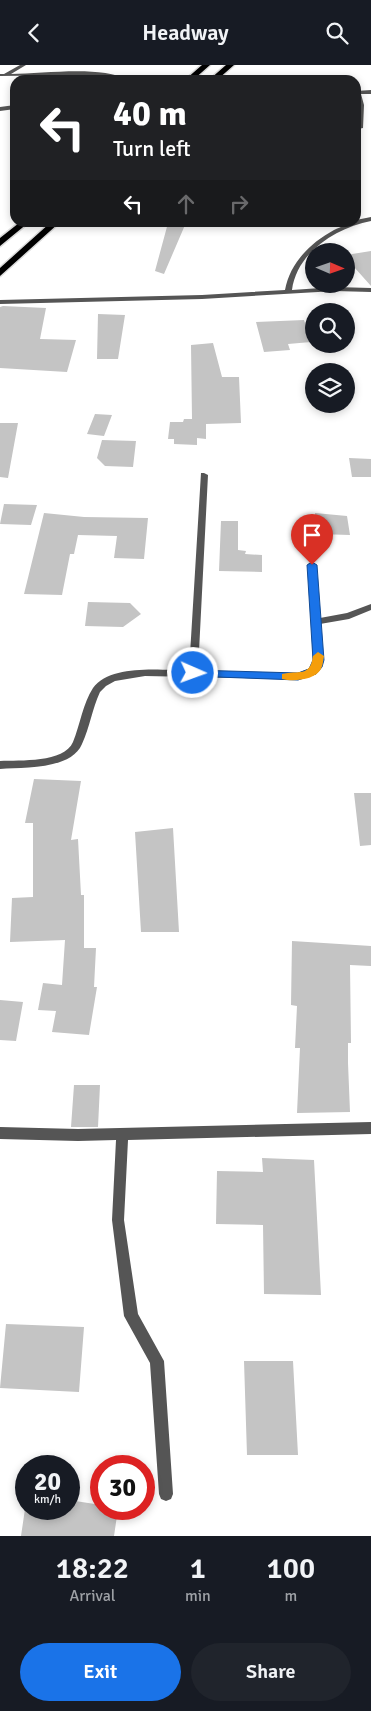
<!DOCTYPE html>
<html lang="en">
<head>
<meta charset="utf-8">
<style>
  :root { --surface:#171b24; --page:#20242c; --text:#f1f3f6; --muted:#9ea1a6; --accent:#1a73e8 }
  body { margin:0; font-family:Signika,sans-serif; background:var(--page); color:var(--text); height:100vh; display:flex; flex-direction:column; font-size:19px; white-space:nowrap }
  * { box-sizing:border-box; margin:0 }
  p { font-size:16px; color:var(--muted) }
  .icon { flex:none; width:28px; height:28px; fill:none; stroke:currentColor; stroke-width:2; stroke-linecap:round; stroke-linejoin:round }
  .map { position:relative; height:1471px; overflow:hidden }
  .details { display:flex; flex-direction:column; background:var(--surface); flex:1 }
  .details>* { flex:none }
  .guide { position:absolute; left:10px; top:10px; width:351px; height:152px; border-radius:15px; box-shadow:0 2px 8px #0003; background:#202124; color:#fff; overflow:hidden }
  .needle { width:32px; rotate:92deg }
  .tools { position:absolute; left:305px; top:178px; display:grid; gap:10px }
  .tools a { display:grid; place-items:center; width:50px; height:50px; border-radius:50%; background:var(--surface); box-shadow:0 2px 8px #0003; font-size:25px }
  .speed { position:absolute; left:15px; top:1390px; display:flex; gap:10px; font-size:25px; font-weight:700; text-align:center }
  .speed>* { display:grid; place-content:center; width:65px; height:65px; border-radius:50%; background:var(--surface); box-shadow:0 2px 8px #0003; line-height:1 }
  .speed small { font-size:12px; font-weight:400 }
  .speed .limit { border:8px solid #d22; background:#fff; color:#111 }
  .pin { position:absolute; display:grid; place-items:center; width:42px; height:42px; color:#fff; margin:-51px -21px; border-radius:50% 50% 50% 0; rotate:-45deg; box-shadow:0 0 5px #0007 }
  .pin .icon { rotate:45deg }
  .me { position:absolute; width:55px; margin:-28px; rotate:92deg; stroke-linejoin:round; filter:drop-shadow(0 0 4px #0008) }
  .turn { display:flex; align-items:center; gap:18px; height:105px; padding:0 20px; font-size:22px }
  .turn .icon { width:65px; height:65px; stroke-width:2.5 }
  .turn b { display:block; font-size:35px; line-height:42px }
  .lanes { display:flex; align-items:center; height:48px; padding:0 20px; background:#0003; justify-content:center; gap:25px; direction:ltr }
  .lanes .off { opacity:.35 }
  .eta { display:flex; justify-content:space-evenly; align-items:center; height:85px; text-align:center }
  .eta b { font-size:30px; font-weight:600; line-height:35px }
  .primary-button { display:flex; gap:10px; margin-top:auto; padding:10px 20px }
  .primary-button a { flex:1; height:58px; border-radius:30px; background:var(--accent); color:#fff; font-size:20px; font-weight:600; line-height:58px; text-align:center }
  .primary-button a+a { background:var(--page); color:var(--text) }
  header { display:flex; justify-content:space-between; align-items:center; height:65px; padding:0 20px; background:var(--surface); font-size:22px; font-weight:600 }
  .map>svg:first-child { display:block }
  .building { fill:#c4c4c4 }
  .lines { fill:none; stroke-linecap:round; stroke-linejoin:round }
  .highway-casing { stroke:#dbdbdb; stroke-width:3 }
  .street { fill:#555; fill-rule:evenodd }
  .highway { fill:#000; fill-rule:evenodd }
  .route { fill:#1a73e8; stroke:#114b97 }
  .slow { fill:#f59e0b }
</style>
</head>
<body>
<header><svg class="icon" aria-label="back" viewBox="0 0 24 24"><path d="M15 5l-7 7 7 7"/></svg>Headway<svg class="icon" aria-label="search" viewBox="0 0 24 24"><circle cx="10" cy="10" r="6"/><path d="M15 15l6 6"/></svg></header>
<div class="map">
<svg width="371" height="1471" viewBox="0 0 371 1471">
  <rect width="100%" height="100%" fill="#fff"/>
  <path class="building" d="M168 158 185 160 164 209 155 206Z
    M371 186V221L346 193V190Z
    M3 241 46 243 40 274 76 275 67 307 0 303V242Z
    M98 249 125 250 118 294H97Z
    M304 255 311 277 288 279 290 285 264 287 256 257Z
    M213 278 222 312H239L241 358 206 359V374L197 373V380L174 379V374H168L170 357H183L184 354H192L191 280Z
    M95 349 112 350 104 371 87 369Z
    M0 358H18L8 413 0 412Z
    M102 375 136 376 133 402 105 401 97 393Z
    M349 393 371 394V412H352Z
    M4 439 37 440 31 460 0 459Z
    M44 448 84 452 148 453 144 494 114 493 117 471 78 470 74 489H70L62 530 24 529Z
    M315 448 347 451 350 470 317 469Z
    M221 456H238V485L246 486 245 489 262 490V507L219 506Z
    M88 537 130 538 141 549 123 562 85 561Z
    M34 714 81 716 71 775 78 774 81 830H84V883H96L94 922H97L89 970 52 967 56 946 38 945 43 918 62 920 65 875 10 877 12 833 33 832V758H25Z
    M354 728H371V780L360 781Z
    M173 763 179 867H141L135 767Z
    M292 876 371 881V901L350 900 351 978H348V998L350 1047 297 1048 300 983H295L297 941 291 940Z
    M0 935 23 937 16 976 0 975Z
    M74 1020H100L98 1062H71Z
    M262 1093 314 1095 321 1230 264 1229 263 1160 216 1159 217 1106 263 1107Z
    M6 1259 84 1262 79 1327 0 1323Z
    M244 1296H293L298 1390H247Z
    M69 1435 101 1440V1444H118L114 1471H21L25 1444H69Z"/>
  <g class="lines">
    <defs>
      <path id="highway" d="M202 0H210L193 15H185Z
        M226 0H234L217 15H209Z
        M19 158H28L0 181V173Z
        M50 158H59L0 211V203Z"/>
    </defs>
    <use href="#highway" class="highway-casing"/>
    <path class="street" d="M20 0H26L11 9C45 9 99 0 129 15L79 10 0 11V9H4Z
      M371 25V29H361L364 40 363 63 358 64V40L356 26Z
      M15 40V44L0 46V42Z
      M371 152V156C336 163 297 187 292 225L335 222 371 223V227L335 226 202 234 0 239V235L202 230 285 225C290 198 310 178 334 165 341 162 348 158 356 158V155Z
      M201 408H204L208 410 198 606 298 608 310 603 313 595 308 500 309 498 312 497 316 500 320 553 347 548 371 539V545L349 554 320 559C322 586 332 608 298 614L145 611 115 616 106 621 100 627C92 644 90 662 82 679 71 705 24 702 0 704V696C20 695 64 698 73 677 80 660 83 638 93 623 111 599 162 605 189 606Z
      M371 1057V1069L128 1075 124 1155 138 1249 164 1296 173 1429 171 1434 166 1436 161 1434 159 1429 150 1298 124 1251 112 1155 116 1075 78 1076 0 1074V1062L78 1064Z"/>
    <use href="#highway" class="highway"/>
  </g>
  <path class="route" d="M312 497 317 500 324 595 322 602 316 609 298 615 189 611V606L193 605 298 608 309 604 313 595 307 500Z"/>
  <path class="slow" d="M318 587 324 591C323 595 323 600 321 604 315 615 293 617 282 614V609C298 605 310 613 313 591Z"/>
</svg>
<div class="tools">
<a><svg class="needle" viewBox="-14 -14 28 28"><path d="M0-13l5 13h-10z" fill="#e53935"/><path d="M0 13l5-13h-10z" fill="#9ea1a6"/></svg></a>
<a><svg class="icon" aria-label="search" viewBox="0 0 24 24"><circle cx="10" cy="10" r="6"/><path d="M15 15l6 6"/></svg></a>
<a><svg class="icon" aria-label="layers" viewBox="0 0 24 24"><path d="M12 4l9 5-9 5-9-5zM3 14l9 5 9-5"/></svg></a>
</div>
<div class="speed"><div>20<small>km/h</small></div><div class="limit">30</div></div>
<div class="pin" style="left:312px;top:500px;background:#d93025"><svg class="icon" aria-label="arrive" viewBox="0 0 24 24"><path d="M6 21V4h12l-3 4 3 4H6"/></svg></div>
<svg class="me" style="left:193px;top:608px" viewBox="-20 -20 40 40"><circle r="17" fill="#1a73e8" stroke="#fff" stroke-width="3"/><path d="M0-11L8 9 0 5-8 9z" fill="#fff"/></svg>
<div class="guide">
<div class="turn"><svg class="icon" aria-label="left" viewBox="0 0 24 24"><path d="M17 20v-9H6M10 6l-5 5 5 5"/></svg><div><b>40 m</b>Turn left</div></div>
<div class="lanes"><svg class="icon" aria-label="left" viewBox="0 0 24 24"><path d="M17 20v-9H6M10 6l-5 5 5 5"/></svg><svg class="icon off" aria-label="ahead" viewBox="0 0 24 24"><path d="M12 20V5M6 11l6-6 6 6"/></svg><svg class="icon off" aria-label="right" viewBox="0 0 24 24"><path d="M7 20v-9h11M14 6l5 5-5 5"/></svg></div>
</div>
</div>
<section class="details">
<div class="eta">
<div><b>18:22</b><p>Arrival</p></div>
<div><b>1</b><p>min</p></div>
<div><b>100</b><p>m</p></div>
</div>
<div class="primary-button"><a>Exit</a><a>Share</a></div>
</section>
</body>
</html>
